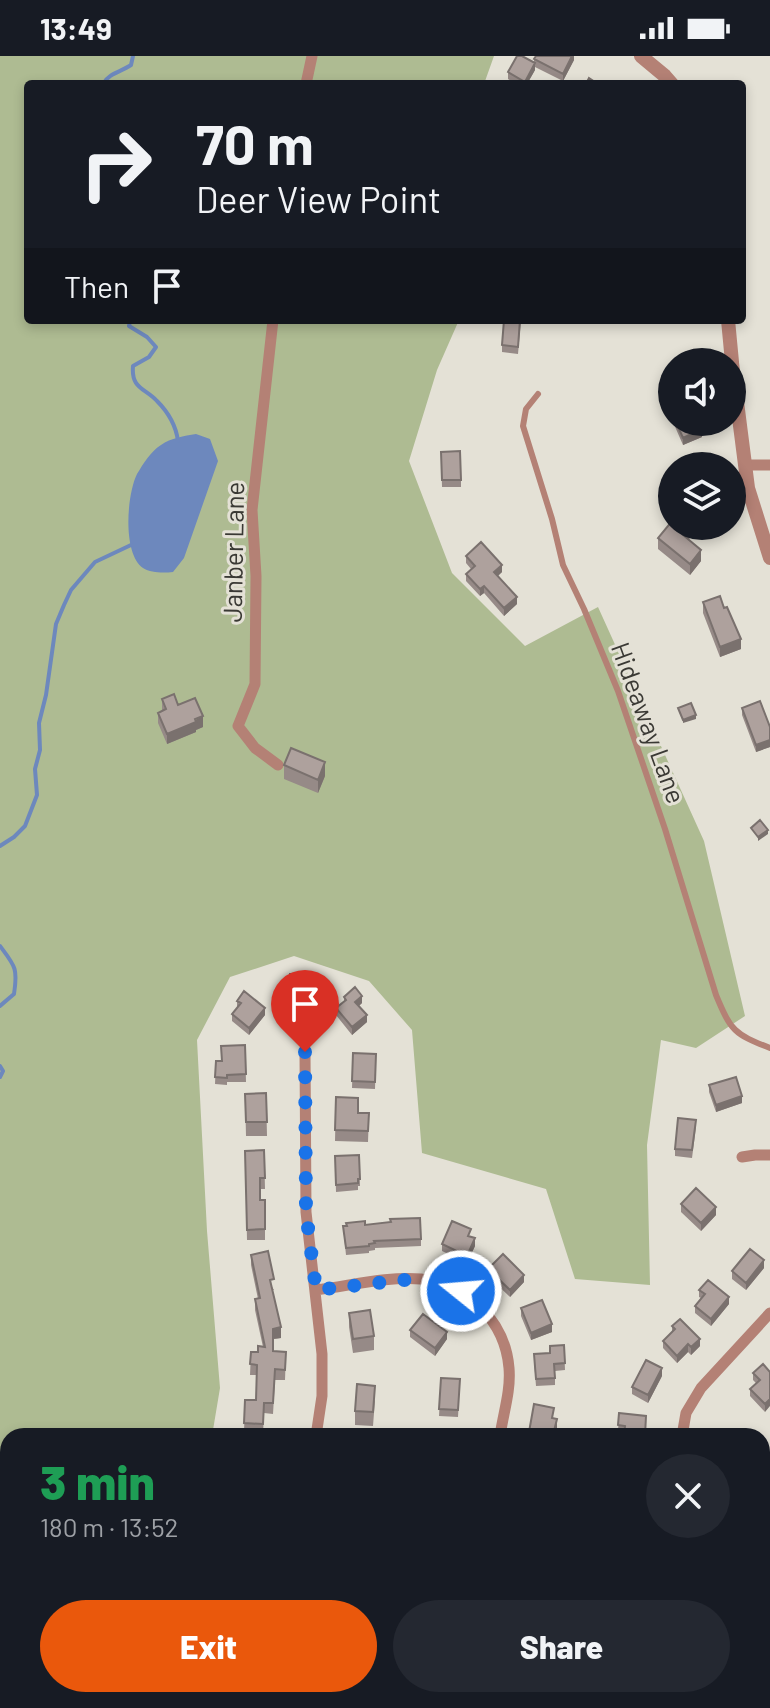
<!DOCTYPE html>
<html lang="en">
<head>
<meta charset="utf-8">
<style>
  :root { --surface:#171b24; --page:#242831; --text:#f1f3f6; --muted:#9ea1a6; --accent:#ea580c }
  body { margin:0; font-family:Barlow,sans-serif; background:var(--page); color:var(--text); height:100vh; display:flex; flex-direction:column; font-size:30px; white-space:nowrap }
  * { box-sizing:border-box; margin:0 }
  p { font-size:26px; color:var(--muted) }
  .icon { flex:none; width:44px; height:44px; fill:none; stroke:currentColor; stroke-width:2; stroke-linecap:round; stroke-linejoin:round }
  .map { position:relative; flex:1; overflow:hidden }
  .side { position:absolute; left:0px; top:1372px; width:770px; height:280px; display:flex; flex-direction:column; background:var(--surface); border-radius:24px 24px 0 0; box-shadow:0 4px 12px #0003 }
  .side>* { flex:none }
  .hud { position:absolute; left:24px; top:24px; width:722px; height:244px; border-radius:8px; box-shadow:0 4px 12px #0003; background:#171b24; color:var(--text); overflow:hidden }
  .fabs { position:absolute; left:658px; top:292px; display:grid; gap:16px }
  .fabs a { display:grid; place-items:center; width:88px; height:88px; border-radius:50%; background:var(--surface); box-shadow:0 4px 12px #0003; font-size:40px }
  .pin { position:absolute; display:grid; place-items:center; width:68px; height:68px; color:#fff; margin:-82px -34px; border-radius:50% 50% 50% 0; rotate:-45deg; box-shadow:0 0 8px #0007 }
  .pin .icon { rotate:45deg }
  .me { position:absolute; width:88px; margin:-44px; rotate:287deg; stroke-linejoin:round; filter:drop-shadow(0 0 6px #0008) }
  .turn { display:flex; align-items:center; gap:28px; height:168px; padding:0 40px; font-size:36px }
  .turn .icon { width:104px; height:104px; stroke-width:2.5 }
  .turn b { display:block; font-size:56px; line-height:68px }
  .then { display:flex; align-items:center; height:76px; padding:0 40px; background:#0003; gap:16px; font-size:30px }
  .round { display:grid; place-items:center; flex:none; width:84px; height:84px; border-radius:42px; background:var(--page) }
  .headline { display:flex; align-items:center; justify-content:space-between; height:136px; padding:0 40px }
  h1 { font-size:48px; font-weight:800; line-height:60px; color:#1e9e55 }
  .primary-button { display:flex; gap:16px; margin-top:auto; padding:16px 40px }
  .primary-button a { flex:1; height:92px; border-radius:48px; background:var(--accent); color:#fff; font-size:32px; font-weight:800; line-height:92px; text-align:center }
  .primary-button a+a { background:var(--page); color:var(--text) }
  .status { display:flex; justify-content:space-between; align-items:center; height:56px; padding:0 40px; background:var(--surface); direction:ltr }
  .status svg { height:22px; fill:currentColor }
  .map>svg:first-child { display:block }
  .green { fill:#aebb92 }
  .water { fill:#6d88bd }
  .lines { fill:none; stroke-linecap:round; stroke-linejoin:round }
  .stream { stroke:#6d88bd; stroke-width:4 }
  .service { stroke:#b48175; stroke-width:6 }
  .minor { stroke:#b48175; stroke-width:11 }
  .tertiary { stroke:#b48175; stroke-width:14 }
  .wall { fill:#968a87 }
  .shaded-wall { fill:#7a716e }
  .building { fill:#aea19d; stroke:#7a716e; stroke-width:2 }
  .route { stroke:#1a73e8; stroke-width:14; stroke-dasharray:0 25.2 }
  .labels { text-anchor:middle; stroke-width:6; stroke-linejoin:round; paint-order:stroke }
  .street-label { font-size:26px; fill:#3a3934; stroke:#e4e1d6 }
</style>
</head>
<body>
<div class="status"><b>13:49</b><svg viewBox="0 0 49 12"><path d="M0 12V9h3v3zM5 12V6h3v6zM10 12V3h3v9zM15 12V0h3v12zM26 1h20v11H26zM47 4h2v5h-2z"/></svg></div>
<div class="map">
<svg width="770" height="1652" viewBox="0 0 770 1652">
  <rect width="100%" height="100%" fill="#e4e1d6"/>
  <path class="green" d="M0 0H494L484 28H28V264H459L437 314 409 405 452 517 525 590 598 551 704 785 745 960 696 992 661 984 647 1089 650 1229 575 1223 546 1133 422 1097 412 974 369 925 294 900 230 921 197 984 207 1175 220 1332 212 1380H8V1644H182L181 1652H0Z
    M386 1644H607L603 1652H384Z"/>
  <path class="water" d="M196 378 210 383 218 405 184 502 173 516C163 517 151 517 143 512 122 497 127 438 137 418 143 408 151 395 161 389 171 382 184 380 196 378Z"/>
  <g class="lines">
    <path class="stream" d="M103 28C109 17 121 16 131 9L133 0
      M152 264 130 265 129 270 147 281 156 291 149 301 133 310C131 333 145 332 157 345 168 356 176 370 178 385
      M0 790 14 781 25 770 37 739 35 713 40 694 39 667 46 639 56 568 64 549 71 534 95 506 131 489
      M0 890C15 910 18 912 14 938L0 950
      M0 1010 3 1015 0 1021
      M0 1478 8 1481
      M0 1492 8 1489
      M0 1532 2 1540 0 1554"/>
    <path class="service" d="M538 338 526 353 523 370 552 463 563 509 584 553 618 635 665 773 716 939C731 975 734 978 770 992"/>
    <path class="minor" d="M306 28 312 0
      M273 264 252 454 256 520 255 628 238 670 255 692 278 709
      M745 409H770
      M305 996 306 1156 322 1298V1340L316 1380
      M742 1101 755 1099H770
      M316 1234C350 1230 387 1220 421 1223 468 1228 505 1265 509 1312 511 1335 503 1358 500 1380
      M682 1380 686 1357 701 1332 770 1257
      M281 1652 282 1644"/>
    <path class="tertiary" d="M641 0 665 20 672 28
      M728 264 732 306
      M732 307 748 432 770 502"/>
  </g>
  <path class="wall" d="M574 0V4L563 25 535 11V14L527 28H516L508 23V16L534 6V3Z
    M521 264 518 298 502 296V289Z
    M673 366H699L702 381 683 389Z
    M441 396 461 424V431H442Z
    M693 470V478L689 483 701 505 690 519 658 493V482Z
    M466 500 502 516 497 520 517 548 504 560 484 537 480 540 466 525V518L471 513 466 507Z
    M703 546 741 593 720 601 703 557Z
    M162 643 178 649 203 671 196 674V676L167 688 158 667V657L162 655Z
    M742 652 770 671V691L756 696 742 659Z
    M284 709 325 720 318 737 284 723Z
    M290 918 313 919 311 947 288 946Z
    M344 941 362 947 359 950 367 966 352 979 336 959V952L344 946Z
    M237 945 265 959 249 979 232 965V958L237 952Z
    M245 989 246 1026H227V1029L215 1028 216 1005H222Z
    M353 997 376 998 375 1033 352 1032Z
    M709 1029 742 1047 716 1056 709 1036Z
    M266 1037 267 1080H246L245 1038Z
    M336 1041 358 1057H369L368 1086 335 1085Z
    M696 1071 692 1102 675 1100V1093Z
    M264 1094 265 1133H260V1144L265 1173V1184H247L245 1095Z
    M359 1099 360 1130H358V1134L336 1136 335 1100Z
    M681 1148 716 1159 701 1175 681 1156Z
    M365 1169 421 1183V1190L375 1192V1194L369 1195V1197L346 1199 343 1170Z
    M471 1181 475 1190 467 1207 442 1195V1188Z
    M251 1199 274 1234H272L281 1282 273 1283V1295L286 1296 285 1324H275L273 1358 264 1357 263 1378 244 1377 245 1344H256L257 1319H250L251 1296H258L263 1291 255 1254V1243H258L251 1209Z
    M764 1212 746 1234 732 1223V1215Z
    M488 1213 524 1226 510 1241 488 1220Z
    M699 1234 729 1248 711 1270 695 1257V1250L701 1242 699 1241Z
    M521 1252 552 1276 531 1284 521 1260Z
    M349 1257 374 1280V1294L353 1297 349 1271Z
    M672 1270 700 1290 691 1299 688 1296 677 1307 663 1292V1285L672 1276Z
    M410 1274 447 1283 435 1300 410 1281Z
    M564 1289 565 1314 555 1315V1329L536 1330 534 1305Z
    M770 1316 765 1356 750 1340V1333L756 1327 753 1324V1317Z
    M662 1320 648 1347 632 1338V1331Z
    M441 1322 460 1323 458 1361 439 1360Z
    M375 1344 373 1370 355 1369V1355Z
    M619 1357 646 1367 645 1380H624V1377L618 1376Z
    M554 1362 557 1377 556 1380H529V1376Z"/>
  <path class="shaded-wall" d="M572 0H574V4L563 25V18Z
    M535 7V14L527 28H525V26Z
    M702 373V381L683 389V382Z
    M691 470H693V478L683 490V479Z
    M701 494V505L690 519V508Z
    M502 509V516L494 524V516Z
    M484 530V537L480 540V533Z
    M517 541V548L504 560V552Z
    M741 583V593L720 601V591Z
    M696 659V663L683 667V664Z
    M203 660V671L196 674V676L167 688V678Z
    M770 684V691L756 696V689Z
    M325 706V720L318 737V724Z
    M768 774V778L758 785V781Z
    M362 940V947L355 953V946Z
    M265 952V959L249 979V972Z
    M367 959V966L352 979V971Z
    M742 1040V1047L716 1056V1049Z
    M716 1151V1159L701 1175V1167Z
    M475 1182V1190L467 1207V1200Z
    M764 1204V1212L746 1234V1227Z
    M524 1219V1226L510 1241V1234Z
    M729 1241V1248L711 1270V1263Z
    M552 1268V1276L531 1284V1277Z
    M281 1271V1282L273 1283V1273Z
    M447 1276V1283L435 1300V1292Z
    M700 1283V1290L691 1299V1291Z
    M688 1288V1296L677 1307V1300Z
    M662 1312V1320L648 1347V1339Z
    M770 1343V1350L765 1356V1348Z
    M557 1363V1377L556 1380H554Z"/>
  <path class="building" d="M517 0H522L535 7 525 26 508 16Z
    M536 0H572L563 18 534 3Z
    M589 22 598 28H586Z
    M504 264H520L518 291 502 289Z
    M676 366H699L702 373 683 382Z
    M460 395 461 424H442L441 396Z
    M672 465V470H691L683 479 701 494 690 508 658 482Z
    M481 486 502 509 494 516 517 541 504 552 484 530 480 533 466 518 475 510 466 500Z
    M720 540 724 552 727 551 741 583 720 591 703 546Z
    M174 638 178 649 195 642 203 660 195 663 196 666 167 678 158 657 166 653 162 643Z
    M760 645 770 671V684L756 689 742 652Z
    M691 647 696 659 683 664 678 652Z
    M291 692 325 706 318 724 284 709Z
    M760 764 768 774 758 781 751 772Z
    M290 918 313 919 311 940 288 938Z
    M355 931 362 940 355 946 367 959 352 971 336 952 346 944 344 941Z
    M244 935 265 952 249 972 232 958 241 947 237 945Z
    M245 989 246 1018 227 1019V1022L215 1021 216 1005H222L221 990Z
    M353 997 376 998 375 1026 352 1025Z
    M736 1021 742 1040 716 1049 709 1029Z
    M266 1037 267 1066H246L245 1038Z
    M336 1041 358 1042V1057H369L368 1075 335 1074Z
    M678 1062 696 1064 692 1094 675 1093Z
    M264 1094 265 1122H260V1144H265V1173L247 1174 245 1095Z
    M359 1099 360 1123H358V1127L336 1129 335 1100Z
    M696 1132 716 1151 701 1167 681 1148Z
    M420 1162 421 1183 374 1185 375 1187 369 1188V1190L346 1192 343 1170H347L346 1167 365 1165V1169L391 1166 390 1163Z
    M452 1165 471 1173 468 1180 475 1182 467 1200 442 1188Z
    M750 1193 764 1204 746 1227 732 1215Z
    M268 1195 274 1223 270 1224 281 1271 273 1273V1295L286 1296 285 1314 275 1313 273 1347H264L263 1368 244 1367 245 1344H256L257 1309 250 1308 251 1296H258V1290L265 1291 255 1243 260 1242 251 1199Z
    M503 1198 524 1219 510 1234 488 1213Z
    M708 1224 729 1241 711 1263 695 1250 705 1238 699 1234Z
    M542 1244 552 1268 531 1277 521 1252Z
    M370 1254 374 1280 353 1283 349 1257Z
    M423 1258 447 1276 435 1292 410 1274Z
    M680 1263 700 1283 691 1291 688 1288 677 1300 663 1285 675 1273 672 1270Z
    M564 1289 565 1307 554 1308 555 1322 536 1323 534 1298 550 1297V1290Z
    M646 1304 662 1312 648 1339 632 1331Z
    M763 1308 770 1316V1343L765 1348 750 1333 760 1324 753 1317Z
    M441 1322 460 1323 458 1354 439 1353Z
    M357 1328 375 1330 373 1356 355 1355Z
    M534 1348 554 1352 552 1362 557 1363 554 1375 550 1374 549 1380 529 1376Z
    M619 1357 646 1360 645 1380H624L625 1370 618 1369Z
    M433 1373 456 1374 455 1380H433Z
    M223 1644H242V1652H222Z
    M642 1644 653 1645 676 1644 673 1652H638Z"/>
  <g class="lines">
    <path class="route" d="M305 996 306 1156 316 1234 413 1223 431 1225 461 1235"/>
  </g>
  <g class="labels">
    <g class="street-label">
      <text transform="translate(234 496) rotate(-89)" y="9">Janber Lane</text>
      <text transform="translate(648 667) rotate(70)" y="9">Hideaway Lane</text>
    </g>
  </g>
</svg>
<div class="fabs">
<a><svg class="icon" aria-label="sound" viewBox="0 0 24 24"><path d="M4 9h4l5-4v14l-5-4H4zM17 9q2 3 0 6"/></svg></a>
<a><svg class="icon" aria-label="layers" viewBox="0 0 24 24"><path d="M12 4l9 5-9 5-9-5zM3 14l9 5 9-5"/></svg></a>
</div>
<div class="pin" style="left:305px;top:996px;background:#d93025"><svg class="icon" aria-label="arrive" viewBox="0 0 24 24"><path d="M6 21V4h12l-3 4 3 4H6"/></svg></div>
<svg class="me" style="left:461px;top:1235px" viewBox="-20 -20 40 40"><circle r="17" fill="#1a73e8" stroke="#fff" stroke-width="3"/><path d="M0-11L8 9 0 5-8 9z" fill="#fff"/></svg>
<div class="hud">
<div class="turn"><svg class="icon" aria-label="right" viewBox="0 0 24 24"><path d="M7 20v-9h11M14 6l5 5-5 5"/></svg><div><b>70 m</b>Deer View Point</div></div>
<div class="then">Then<svg class="icon" aria-label="arrive" viewBox="0 0 24 24"><path d="M6 21V4h12l-3 4 3 4H6"/></svg></div>
</div>
<section class="side">
<div class="headline"><div><h1>3 min</h1><p>180 m · 13:52</p></div><a class="round"><svg class="icon" aria-label="close" viewBox="0 0 24 24"><path d="M6 6l12 12M18 6L6 18"/></svg></a></div>
<div class="primary-button"><a>Exit</a><a>Share</a></div>
</section>
</div>
</body>
</html>
